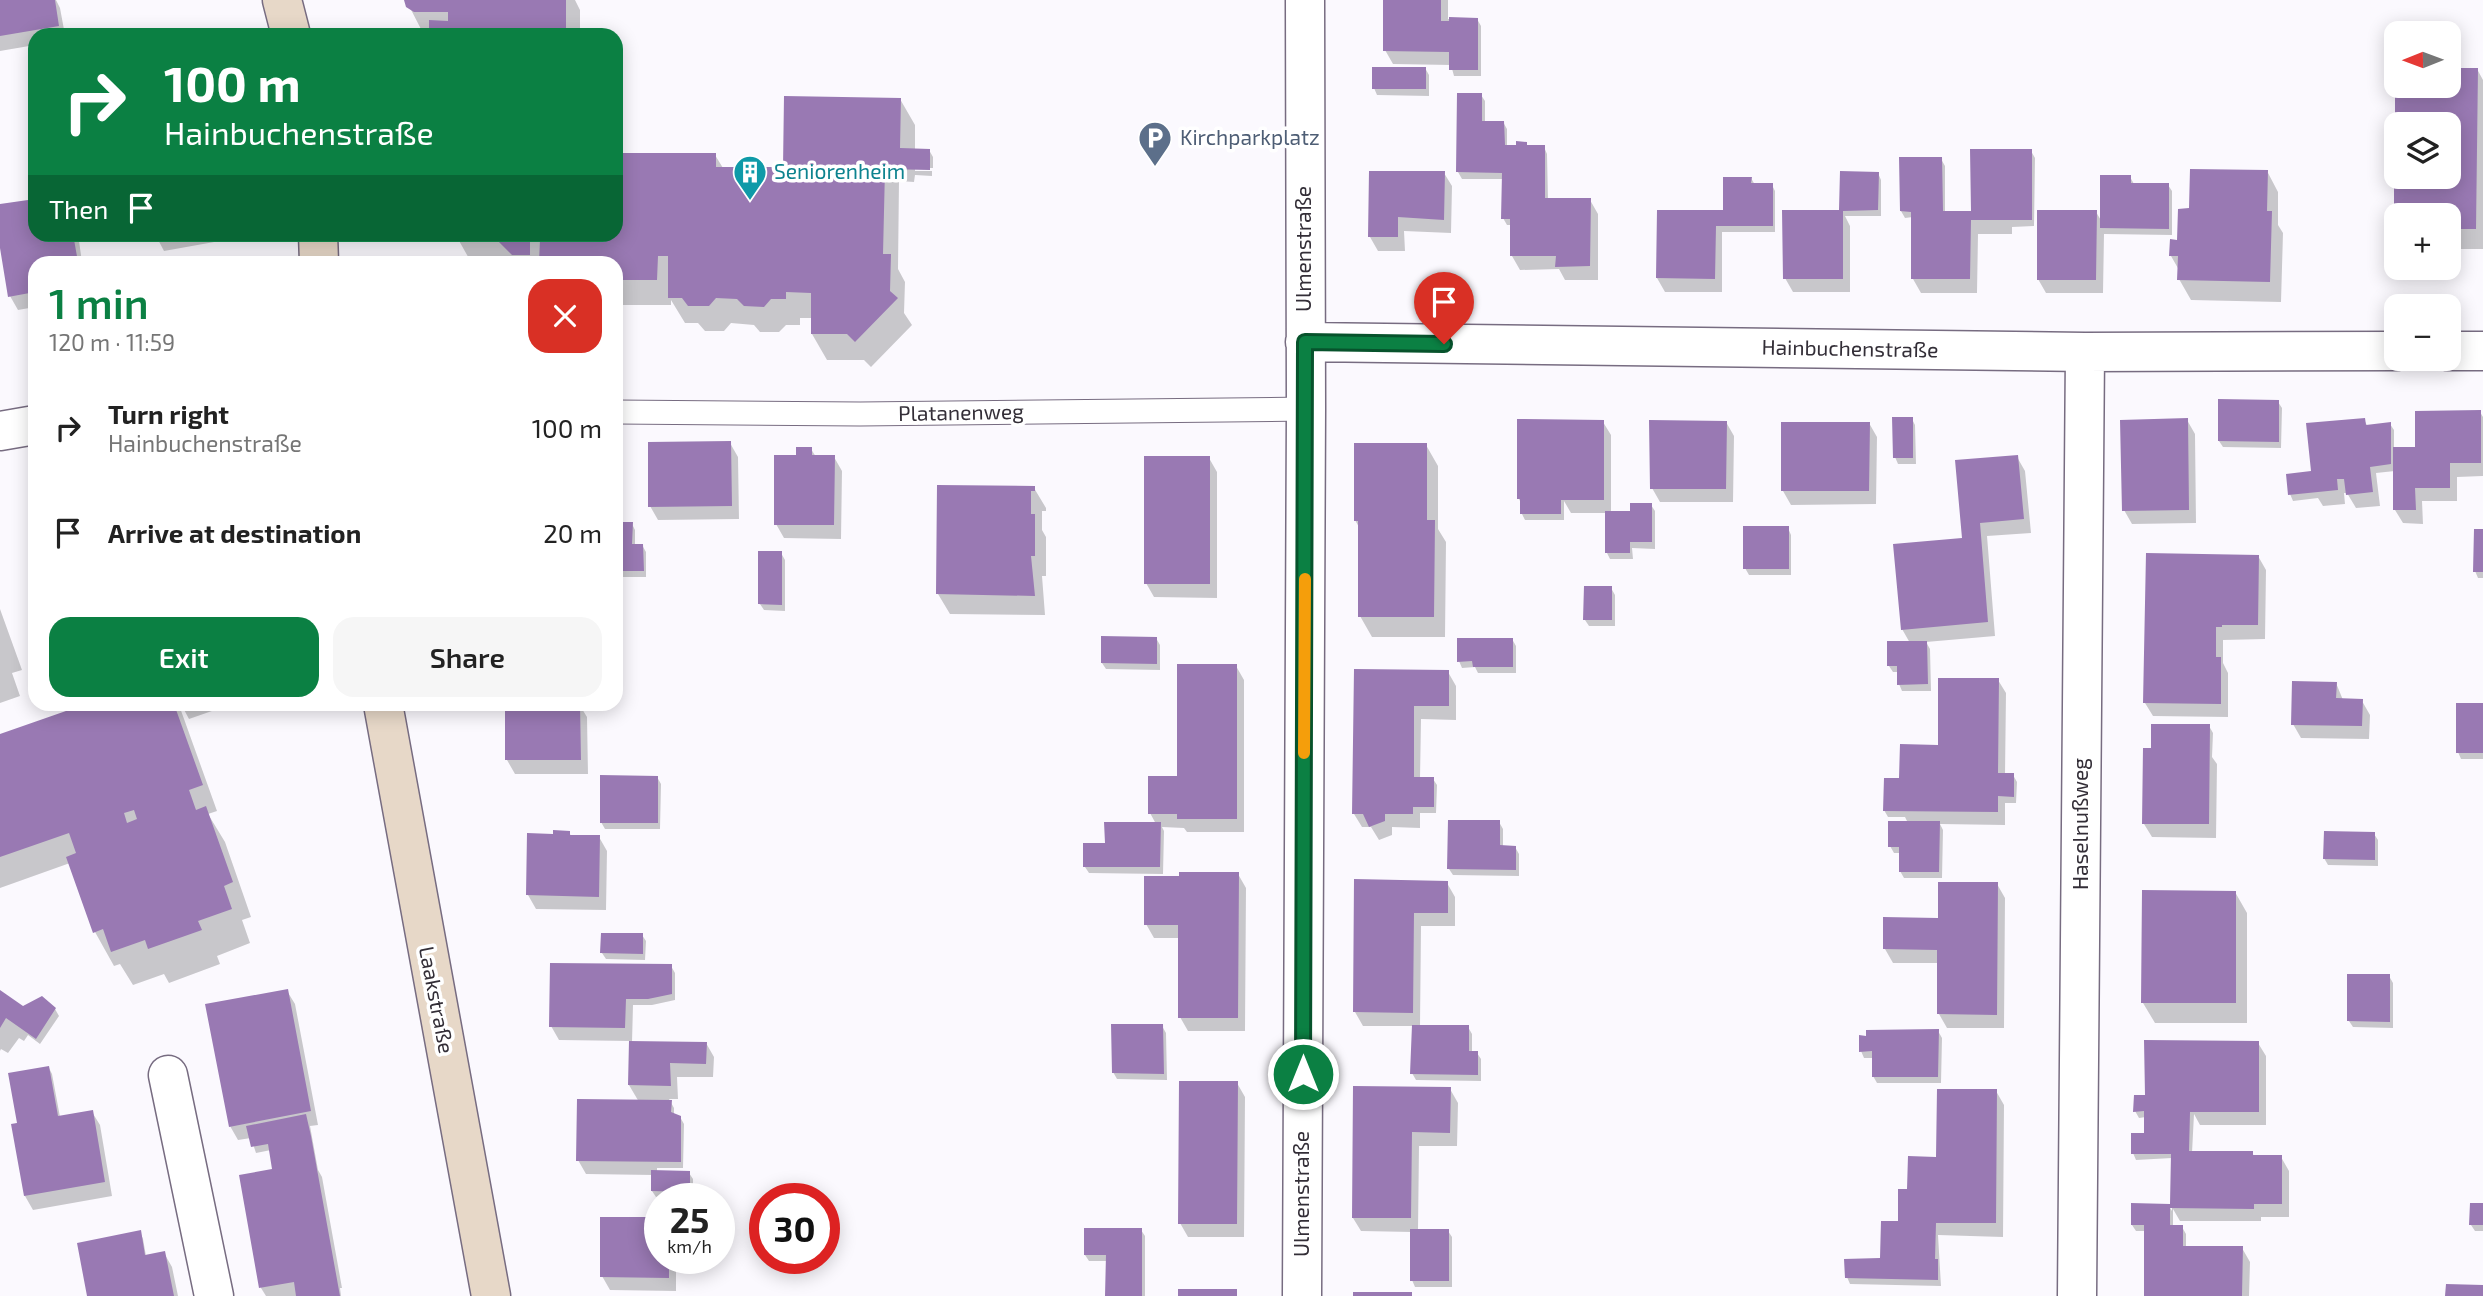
<!DOCTYPE html>
<html lang="en">
<head>
<meta charset="utf-8">
<style>
  :root { --surface:#fff; --page:#f6f6f6; --text:#222; --muted:#767676; --accent:#0b8043 }
  body { margin:0; font-family:"Exo 2",sans-serif; background:var(--page); color:var(--text); height:100vh; display:flex; flex-direction:column; font-size:26px; white-space:nowrap }
  * { box-sizing:border-box; margin:0 }
  p { font-size:23px; color:var(--muted) }
  .icon { flex:none; width:38px; height:38px; fill:none; stroke:currentColor; stroke-width:2; stroke-linecap:round; stroke-linejoin:round }
  .map { position:relative; flex:1; overflow:hidden }
  .side { position:absolute; left:28px; top:256px; width:595px; height:455px; display:flex; flex-direction:column; background:var(--surface); border-radius:21px; box-shadow:0 4px 18px #0003 }
  .side>* { flex:none }
  .top-card { position:absolute; left:28px; top:28px; width:595px; height:214px; border-radius:21px; box-shadow:0 4px 18px #0003; background:#0b8043; color:#fff; overflow:hidden }
  .needle { width:46px; rotate:269deg }
  .buttons { position:absolute; left:2384px; top:21px; display:grid; gap:14px }
  .buttons a { display:grid; place-items:center; width:77px; height:77px; border-radius:14px; background:var(--surface); box-shadow:0 4px 18px #0003; font-size:35px }
  .speed { position:absolute; left:644px; top:1183px; display:flex; gap:14px; font-size:35px; font-weight:700; text-align:center }
  .speed>* { display:grid; place-content:center; width:91px; height:91px; border-radius:50%; background:var(--surface); box-shadow:0 4px 18px #0003; line-height:1 }
  .speed small { font-size:18px; font-weight:400 }
  .speed .limit { border:10px solid #d22; background:#fff; color:#111 }
  .pin { position:absolute; display:grid; place-items:center; width:60px; height:60px; color:#fff; margin:-72px -30px; border-radius:50% 50% 50% 0; rotate:-45deg; box-shadow:0 0 7px #0007 }
  .pin .icon { rotate:45deg }
  .me { position:absolute; width:77px; margin:-38px; rotate:0deg; stroke-linejoin:round; filter:drop-shadow(0 0 5px #0008) }
  .turn { display:flex; align-items:center; gap:24px; height:147px; padding:0 21px; font-size:32px }
  .turn .icon { width:91px; height:91px; stroke-width:2.5 }
  .turn b { display:block; font-size:49px; line-height:60px }
  .then { display:flex; align-items:center; height:66px; padding:0 21px; background:#0003; gap:14px; font-size:26px }
  .round { display:grid; place-items:center; flex:none; width:74px; height:74px; border-radius:21px; background:var(--page) }
  .headline { display:flex; align-items:center; justify-content:space-between; height:119px; padding:0 21px }
  h1 { font-size:42px; font-weight:600; line-height:52px; color:var(--accent) }
  .cta { display:flex; gap:14px; margin-top:auto; padding:14px 21px }
  .cta a { flex:1; height:80px; border-radius:21px; background:var(--accent); color:#fff; font-size:28px; font-weight:600; line-height:80px; text-align:center }
  .cta a+a { background:var(--page); color:var(--text) }
  ul { padding:0; list-style:none }
  li { display:flex; align-items:center; gap:21px; height:105px; padding:0 21px }
  li div { flex:1 }
  li b { display:block; font-size:26px }
  li em { font-style:normal }
  .map>svg:first-child { display:block }
  .shadow { fill:#0003; fill-rule:evenodd }
  .building { fill:#9979b3; fill-rule:evenodd }
  .lines { fill:none; stroke-linecap:round; stroke-linejoin:round }
  .lane-casing { stroke:#776c81; stroke-width:25 }
  .street-casing { stroke:#776c81; stroke-width:41 }
  .secondary-casing { stroke:#776c81; stroke-width:41 }
  .lane { stroke:#fff; stroke-width:23 }
  .street { stroke:#fff; stroke-width:38 }
  .secondary { stroke:#e7d8c8; stroke-width:38 }
  .route-casing { stroke:#07532c; stroke-width:18 }
  .route { stroke:#0b8043; stroke-width:12 }
  .slow { stroke:#f59e0b; stroke-width:12 }
  .labels { text-anchor:middle; stroke-width:7; stroke-linejoin:round; paint-order:stroke }
  .service-label { font-size:21px; fill:#4e5e75; stroke:#fff; text-anchor:start }
  .culture-label { font-size:21px; fill:#0d838f; stroke:#fff; text-anchor:start }
  .street-label { font-size:21px; fill:#332e37; stroke:#fff }
</style>
</head>
<body>
<div class="map">
<svg width="2483" height="1296" viewBox="0 0 2483 1296">
  <rect width="100%" height="100%" fill="#fbf9fe"/>
  <path class="shadow" d="M0 0H56L60 8 65 35H35V45L0 51Z
    M406 0H575L580 10V35H426L423 33Z
    M1385 0H1448V19H1477L1481 26V76H1454L1451 65 1393 64 1385 50Z
    M1425 68 1429 75V96L1377 95 1374 88Z
    M2477 69 2483 80V249H2448V215H2396L2395 228 2396 183 2391 175 2392 123H2396L2397 86H2448ZM2396 124H2448V177H2396Z
    M1481 95 1485 101V123L1503 122 1507 129V147H1544L1547 154 1548 200H1590L1598 214V280H1565L1559 269 1520 270 1512 256V225H1507L1503 218 1504 179H1462L1458 172Z
    M900 99 915 125V150H929L933 157V168H915V171H932V176L915 175 914 182 899 181 898 269 905 282 904 313 912 325 871 367 864 360H827L812 334V318H800V325H786L779 332H760L754 325 731 323 724 331H705L698 323H685L671 300V305H616V262H471L458 239 616 234V154L715 155 723 168 784 169Z
    M2031 151 2035 158 2034 226 2012 227V234H1978L1977 293H1921L1913 279V217L1905 218 1901 211 1941 159 1945 166V213L1972 212Z
    M2267 171 2278 192V225L2283 233 2281 302 2191 300 2179 279V270L2171 256 2179 242 2191 210Z
    M1444 173 1452 186 1451 233 1404 231 1405 251H1378L1370 237Z
    M1878 173 1881 180V216H1845L1850 226V292H1793L1785 278 1843 212 1841 210Z
    M2130 177 2134 184 2168 185 2172 191V235L2104 234 2103 293H2046L2038 279 2096 212 2102 222Z
    M1751 178 1755 185H1772L1775 191V232H1722V292H1665L1657 278 1725 212Z
    M35 200V234H78L82 262H35V307L18 310 10 296 0 237V206Z
    M155 234H230L231 239 164 251Z
    M2278 402 2282 408 2281 448 2223 447 2219 441Z
    M2480 412 2483 417V476L2457 477V501H2422L2423 524 2403 523 2395 510V471L2376 473 2380 506 2356 508 2347 493H2344L2345 504 2323 506 2318 498 2293 501 2290 494 2364 420 2368 427 2390 424 2394 430V449H2416Z
    M1912 419 1915 425 1916 464H1898L1895 457Z
    M2187 420 2195 434 2196 523 2132 524 2124 510Z
    M1603 422 1611 435V512L1632 513 1651 505 1655 511V549L1632 548 1633 559H1610L1607 553V513H1571L1564 501V520H1525L1522 514V505L1519 499Z
    M1726 422 1734 436 1733 502H1660L1652 488Z
    M1869 423 1877 437 1876 504 1791 505 1783 491Z
    M730 443 738 457 739 519 658 520 650 506Z
    M1426 445 1438 466V529L1446 542 1445 637H1372L1360 616V529L1355 520Z
    M811 449 816 457H834L842 471 841 539 784 538 776 524 797 457Z
    M2017 457 2025 471 2031 533 1987 536 1995 636 1926 642 1930 649 1931 691H1902L1899 684 1898 672H1893L1889 666 1910 643 1902 629Z
    M1209 458 1217 472V598L1154 597 1146 583Z
    M938 487 1034 488 1046 508V511H1042V530L1046 537V576H1042L1045 615 950 614 938 594Z
    M616 523 632 524 635 530V545H642L646 552V577H618L616 575Z
    M1788 528 1791 535V575H1749L1745 568Z
    M2483 530V578H2478L2475 571Z
    M781 553 785 560V611L764 610 760 604Z
    M2258 556 2266 570 2265 639 2223 640V663L2228 673V717L2153 716 2145 703Z
    M1611 588 1615 595V626H1589L1585 620Z
    M0 609 22 670 12 673 20 696 0 703Z
    M1156 638 1160 645V670L1106 669 1102 663Z
    M1512 639 1516 646V673H1478L1475 667 1462 668 1459 661Z
    M1236 666 1244 680V832H1187L1184 828 1162 827 1164 831 1163 874 1089 873 1085 867 1106 844 1156 824 1150 813 1179 778Z
    M1356 670 1448 672 1456 686V720L1421 719 1420 779H1433L1437 785 1436 813H1420V828L1392 827V835L1379 840 1371 827H1362L1354 814Z
    M1998 680 2006 693 2005 775H2013L2017 782 2016 803H2005V825L1940 824 1943 830 1942 878H1904L1900 871 1901 853H1894L1890 846 1908 823 1905 817H1888L1884 810 1901 780 1940 746Z
    M2336 683 2343 700 2362 701 2370 715 2369 739 2301 738 2293 724Z
    M93 704H232L189 719 181 704 179 705 217 811 208 814 225 842 251 917 242 920 250 943 217 956 220 964 169 983 164 974 133 985 120 964 114 966 95 932 70 863 0 888V737Z
    M507 704H579L587 717 588 774H515L507 760Z
    M2483 705V759H2461L2458 752Z
    M2209 726 2213 733 2212 757 2217 764 2216 838 2152 837 2144 824 2153 750Z
    M657 777 661 784 660 829H605L601 822Z
    M1499 822 1503 829V846L1515 847 1519 854V876L1453 875 1449 869Z
    M569 832 571 836 599 837 607 851 606 910 536 909 528 895 555 836Z
    M2374 834 2378 840V866L2328 865 2324 858Z
    M1238 874 1246 888 1245 1031H1188L1180 1017V938H1154L1146 924Z
    M1355 881 1447 883 1455 897V926H1421L1420 1027H1468L1472 1034V1053H1477L1481 1059V1081L1416 1080 1412 1073 1414 1026H1363L1355 1012Z
    M1997 884 2005 898 2004 1028H1947L1939 1014V963H1893L1885 949 1939 919Z
    M2235 892 2247 913V1023H2155L2143 1003Z
    M642 935 646 941 645 960 606 959 602 953Z
    M671 966 675 973V1000L652 1005H633L632 1043H706L714 1057 713 1077H677L678 1099H669L674 1108V1115L680 1117 684 1124 683 1168H657V1172L689 1173 693 1179V1197H656L652 1191 653 1175 586 1174 578 1160 639 1102 629 1085 631 1041 559 1040 551 1026Z
    M2389 976 2393 983V1028L2353 1027 2349 1021Z
    M287 991 295 1004 318 1125 310 1126 318 1170 322 1177 342 1288H340L341 1296H266L261 1288 274 1171 271 1150 256 1153 251 1138 238 1140 230 1126Z
    M0 993 23 1008 55 1009 59 1016 40 1044 28 1035 24 1041 19 1038 8 1053 1 1049 0 1051Z
    M1162 1026 1166 1033 1167 1080 1117 1079 1113 1072Z
    M1938 1031 1942 1038 1941 1083H1877L1873 1076 1874 1058H1864L1861 1051Z
    M2258 1043 2266 1056V1125H2200L2194 1114 2192 1153H2252L2255 1157H2281L2289 1171V1217H2261V1221H2180L2173 1209V1227H2182L2186 1234V1248H2242L2250 1262 2249 1296H2145L2146 1231H2136L2132 1225 2169 1206 2172 1211V1158L2136 1160 2133 1153 2145 1135 2146 1117 2139 1118 2135 1111 2144 1097Z
    M49 1068 52 1074 60 1117 92 1112 100 1125 112 1196 33 1210 25 1196 13 1125 19 1122Z
    M1237 1083 1245 1097 1244 1237H1188L1180 1223Z
    M1355 1088 1450 1089 1458 1103 1457 1146H1419L1418 1230 1448 1231 1452 1237V1287H1415L1412 1280V1232L1361 1231 1353 1218Z
    M1996 1091 2004 1105 2003 1237 1938 1235 1941 1286 1850 1284 1847 1277 1882 1260 1902 1223 1909 1191Z
    M719 1200 721 1204 722 1221H719Z
    M2483 1205V1231H2475L2471 1225Z
    M1141 1230 1145 1236V1296H1107V1261H1089L1085 1255Z
    M140 1232 143 1239 146 1256 164 1253 172 1267 178 1296H88Z
    M660 1258H676V1291L610 1290 602 1276Z"/>
  <path class="building" d="M0 0H55L59 26 0 36Z
    M404 0H566V35H429V20L448 21V12H414L406 7Z
    M1383 0H1441V21H1449V17L1478 18V70H1449V52L1383 51Z
    M1372 67H1426V89H1372Z
    M2448 68H2478L2476 229H2448V215H2394V177H2448V124H2396V176L2389 175 2390 121H2395V86H2448Z
    M1457 93H1482V121H1504L1505 145H1516V141L1527 142V145H1545V198H1591L1590 266 1555 267 1556 256H1510V219H1501L1502 173 1456 172Z
    M784 96 901 98 900 148 930 149V170L885 169 883 254H891L890 291 898 298 855 342 847 334H811V293L786 292V299H771L764 307 744 306 737 299 716 298 709 306H688L682 298H668V256H658L657 280H616V262H539L540 240H530V255H512L497 240H456V234H616V153H716V167H783Z
    M1970 149H2032V220H1971L1970 279H1911V212L1900 211 1899 157H1942L1943 211H1971Z
    M2190 169 2268 170 2267 211H2272L2270 282 2177 280 2178 256H2169L2170 239 2177 240 2178 209 2189 208Z
    M1369 171H1445L1444 220 1398 217V237H1368Z
    M1840 171 1879 172 1878 210 1843 211V279H1783L1782 210H1839Z
    M2100 175H2131V183H2169V229L2100 228Z
    M1723 177H1752L1751 183H1773V226H1716L1715 279 1656 278 1657 210H1723Z
    M35 199V234H73L78 262H35V292L8 297 0 248V204Z
    M2037 210H2097L2096 280H2037Z
    M2218 399 2279 400V442L2218 441Z
    M2481 410V463H2450V488H2415L2416 510H2393V447H2415V411Z
    M1892 417H1913V458H1893Z
    M2188 418 2189 510 2122 511 2120 420Z
    M2365 418 2366 425 2391 422V464L2370 467 2373 492 2346 495 2344 479H2337L2338 490 2288 495 2286 474 2311 471 2306 423Z
    M1517 419 1604 420V500H1561V514H1520V499H1517Z
    M1649 420 1727 421 1726 489H1650Z
    M1781 422H1870L1869 491H1781Z
    M731 441 732 506 648 507V442Z
    M1354 443H1427V520H1435L1434 617H1358V521H1354Z
    M796 447H812V455H835L834 525H774V455H796Z
    M2018 455 2024 519 1980 523 1988 622 1901 630 1893 544 1962 538 1955 460Z
    M1144 456H1210V584H1144Z
    M937 485 1035 486V491H1031V514H1035V556H1031L1035 596 936 594Z
    M1630 503H1652V542H1630V553H1605V511H1630Z
    M616 522H633L632 544H643L644 571H616Z
    M1743 526H1789V569H1743Z
    M2474 529H2483V572H2473Z
    M758 551H782V605L758 604Z
    M2146 553 2259 555 2258 625H2222V627H2216V657H2221V704L2143 703Z
    M1584 586H1612V620H1583Z
    M1101 636 1157 637V664L1101 663Z
    M1457 638H1513V667H1473L1472 661 1457 662Z
    M1887 641H1927L1928 684 1897 685V666H1887Z
    M1177 664H1237V819H1177V814H1148V776H1177Z
    M1354 669 1449 670V706H1414V777H1434V807H1413V814H1385V821L1369 827 1363 814H1352Z
    M1938 678H1999L1998 773H2014V797L1998 796V812L1883 811 1884 778H1899L1900 744 1938 745Z
    M2292 681 2337 682 2336 698 2363 699 2362 726 2291 725Z
    M2456 703H2483V753H2456Z
    M86 704H174L203 785 189 790 196 810 206 806 233 882 224 886 232 909 198 921 202 930 148 949 145 940 111 952 103 929 93 933 66 857 76 853 69 833 0 857V734ZM134 810 137 819 127 823 124 813Z
    M505 704H580L581 760H505Z
    M2151 724H2210L2209 824H2142L2143 748H2151Z
    M600 775 658 776V823H600Z
    M1448 820H1500V845L1516 846V870L1447 869Z
    M1888 821H1940L1939 872H1899V847H1888Z
    M1104 822H1161L1160 867H1083V843H1105Z
    M553 830 570 831V835H600L599 897 526 895 527 833 553 834Z
    M2324 831 2375 832V860L2323 859Z
    M1179 872H1239L1238 1018H1178V925H1144V876H1179Z
    M1354 879 1448 881V913H1414L1413 1013 1353 1012Z
    M1938 882H1998L1997 1015 1937 1014V950L1883 949V917L1938 918Z
    M2142 890 2236 891V1003H2141Z
    M601 933H643V954L600 953Z
    M550 963 672 964V994L648 999H626L625 1028 549 1027Z
    M2347 974H2390V1022L2347 1021Z
    M288 989 311 1111 229 1127 205 1004Z
    M0 990 23 1006 42 996 56 1008 36 1039 6 1018 0 1028Z
    M1111 1024H1163L1164 1074 1112 1073Z
    M1412 1025H1469V1051H1478V1075L1410 1074Z
    M1939 1029 1938 1077H1872V1051L1859 1052V1035L1866 1036V1030Z
    M2144 1040 2259 1041V1112H2190L2189 1151H2253V1155H2282V1204H2254V1209L2170 1208V1225H2183V1246H2243L2242 1296H2144V1225H2131V1203L2170 1204 2171 1154H2131V1133H2144V1111L2133 1112 2134 1095H2145Z
    M629 1041 707 1042 706 1064 670 1063 671 1086 628 1085Z
    M49 1066 58 1116 93 1110 105 1182 24 1196 11 1124 17 1123 8 1073Z
    M1179 1081H1238L1237 1224H1178Z
    M1353 1086 1451 1087 1450 1133 1412 1132 1411 1218H1352Z
    M1937 1089H1997L1996 1223H1936L1935 1259H1938V1280L1845 1278 1844 1259 1880 1258 1881 1221H1898V1189H1907L1908 1156 1936 1157Z
    M577 1099 672 1100 671 1112 681 1116V1162L576 1161Z
    M306 1114 311 1136 340 1296H296L294 1282 259 1288 250 1237 239 1175 272 1169 268 1144 251 1147 246 1126Z
    M651 1170 690 1171V1192L651 1191Z
    M683 1195 719 1196V1199H683Z
    M2470 1203H2483V1225H2469Z
    M600 1217H660V1258H669V1278L600 1277Z
    M1084 1228H1142V1296H1105L1106 1255H1084Z
    M1410 1229H1449V1281H1410Z
    M141 1230 145 1255 165 1251 174 1296H87L77 1243Z
    M2446 1284 2483 1285V1296H2445Z
    M1178 1289H1237V1296H1178Z
    M1353 1292H1412V1296H1353Z"/>
  <g class="lines">
    <defs>
      <path id="lane" d="M616 412 860 414 1306 409"/>
      <path id="street" d="M1305 342 2085 352 2396 351
        M2448 351H2483
        M0 431 35 425
        M168 1075 214 1296
        M1302 1296 1306 409 1305 0
        M2077 1296 2085 352"/>
      <path id="secondary" d="M282 0 291 35
        M318 234 319 262
        M383 704 491 1296"/>
    </defs>
    <use href="#lane" class="lane-casing"/>
    <use href="#street" class="street-casing"/>
    <use href="#secondary" class="secondary-casing"/>
    <use href="#lane" class="lane"/>
    <use href="#street" class="street"/>
    <use href="#secondary" class="secondary"/>
  </g>
  <g class="lines">
    <defs>
      <path id="route" d="M1303 1074 1305 342 1444 344"/>
    </defs>
    <use href="#route" class="route-casing"/>
    <use href="#route" class="route"/>
    <path class="slow" d="M1304 753 1305 579"/>
  </g>
  <defs>
    <symbol id="parking-pin" viewBox="-11 -11 22 30"><path d="M0 17L-7.5 6A9.5 9.5 0 1 1 7.5 6Z" fill="#5c6f8a" stroke="#fff"/><path d="M-3.5-5.5H1a3.5 3.5 0 0 1 0 7H-1V5.5H-3.5ZM-1-3.4V-.6H.8a1.4 1.4 0 0 0 0-2.8Z" fill="#fff"/></symbol>
    <symbol id="building-pin" viewBox="-11 -11 22 30"><path d="M0 17L-7.5 6A9.5 9.5 0 1 1 7.5 6Z" fill="#0f9aa8" stroke="#fff"/><path d="M-4-6H4V6H1V3H-1V6H-4ZM-2.5-4.3h1.7v1.8h-1.7ZM.8-4.3h1.7v1.8H.8ZM-2.5-1h1.7V.8h-1.7ZM.8-1h1.7V.8H.8Z" fill="#fff"/></symbol>
  </defs>
  <g fill-rule="evenodd">
    <use href="#parking-pin" x="1136" y="119" width="38" height="52"/>
    <use href="#building-pin" x="731" y="153" width="38" height="52"/>
  </g>
  <g class="labels">
    <g class="service-label">
      <text x="1180" y="145">Kirchparkplatz</text>
    </g>
    <g class="culture-label">
      <text x="774" y="179">Seniorenheim</text>
    </g>
    <g class="street-label">
      <text transform="translate(1304 249) rotate(-90)" y="7">Ulmenstraße</text>
      <text transform="translate(1850 349) rotate(1)" y="7">Hainbuchenstraße</text>
      <text transform="translate(961 413) rotate(-1)" y="7">Platanenweg</text>
      <text transform="translate(2081 824) rotate(-90)" y="7">Haselnußweg</text>
      <text transform="translate(436 1000) rotate(79)" y="7">Laakstraße</text>
      <text transform="translate(1302 1194) rotate(-90)" y="7">Ulmenstraße</text>
    </g>
  </g>
</svg>
<div class="buttons">
<a><svg class="needle" viewBox="-14 -14 28 28"><path d="M0-13l5 13h-10z" fill="#e53935"/><path d="M0 13l5-13h-10z" fill="#767676"/></svg></a>
<a><svg class="icon" aria-label="layers" viewBox="0 0 24 24"><path d="M12 4l9 5-9 5-9-5zM3 14l9 5 9-5"/></svg></a>
<a>+</a>
<a>−</a>
</div>
<div class="speed"><div>25<small>km/h</small></div><div class="limit">30</div></div>
<div class="pin" style="left:1444px;top:344px;background:#d93025"><svg class="icon" aria-label="arrive" viewBox="0 0 24 24"><path d="M6 21V4h12l-3 4 3 4H6"/></svg></div>
<svg class="me" style="left:1303px;top:1074px" viewBox="-20 -20 40 40"><circle r="17" fill="#0b8043" stroke="#fff" stroke-width="3"/><path d="M0-11L8 9 0 5-8 9z" fill="#fff"/></svg>
<div class="top-card">
<div class="turn"><svg class="icon" aria-label="right" viewBox="0 0 24 24"><path d="M7 20v-9h11M14 6l5 5-5 5"/></svg><div><b>100 m</b>Hainbuchenstraße</div></div>
<div class="then">Then<svg class="icon" aria-label="arrive" viewBox="0 0 24 24"><path d="M6 21V4h12l-3 4 3 4H6"/></svg></div>
</div>
<section class="side">
<div class="headline"><div><h1>1 min</h1><p>120 m · 11:59</p></div><a class="round" style="background:#d93025;color:#fff"><svg class="icon" aria-label="close" viewBox="0 0 24 24"><path d="M6 6l12 12M18 6L6 18"/></svg></a></div>
<ul>
<li><svg class="icon" aria-label="right" viewBox="0 0 24 24"><path d="M7 20v-9h11M14 6l5 5-5 5"/></svg><div><b>Turn right</b><p>Hainbuchenstraße</p></div><em>100 m</em></li>
<li><svg class="icon" aria-label="arrive" viewBox="0 0 24 24"><path d="M6 21V4h12l-3 4 3 4H6"/></svg><div><b>Arrive at destination</b></div><em>20 m</em></li>
</ul>
<div class="cta"><a>Exit</a><a>Share</a></div>
</section>
</div>
</body>
</html>
